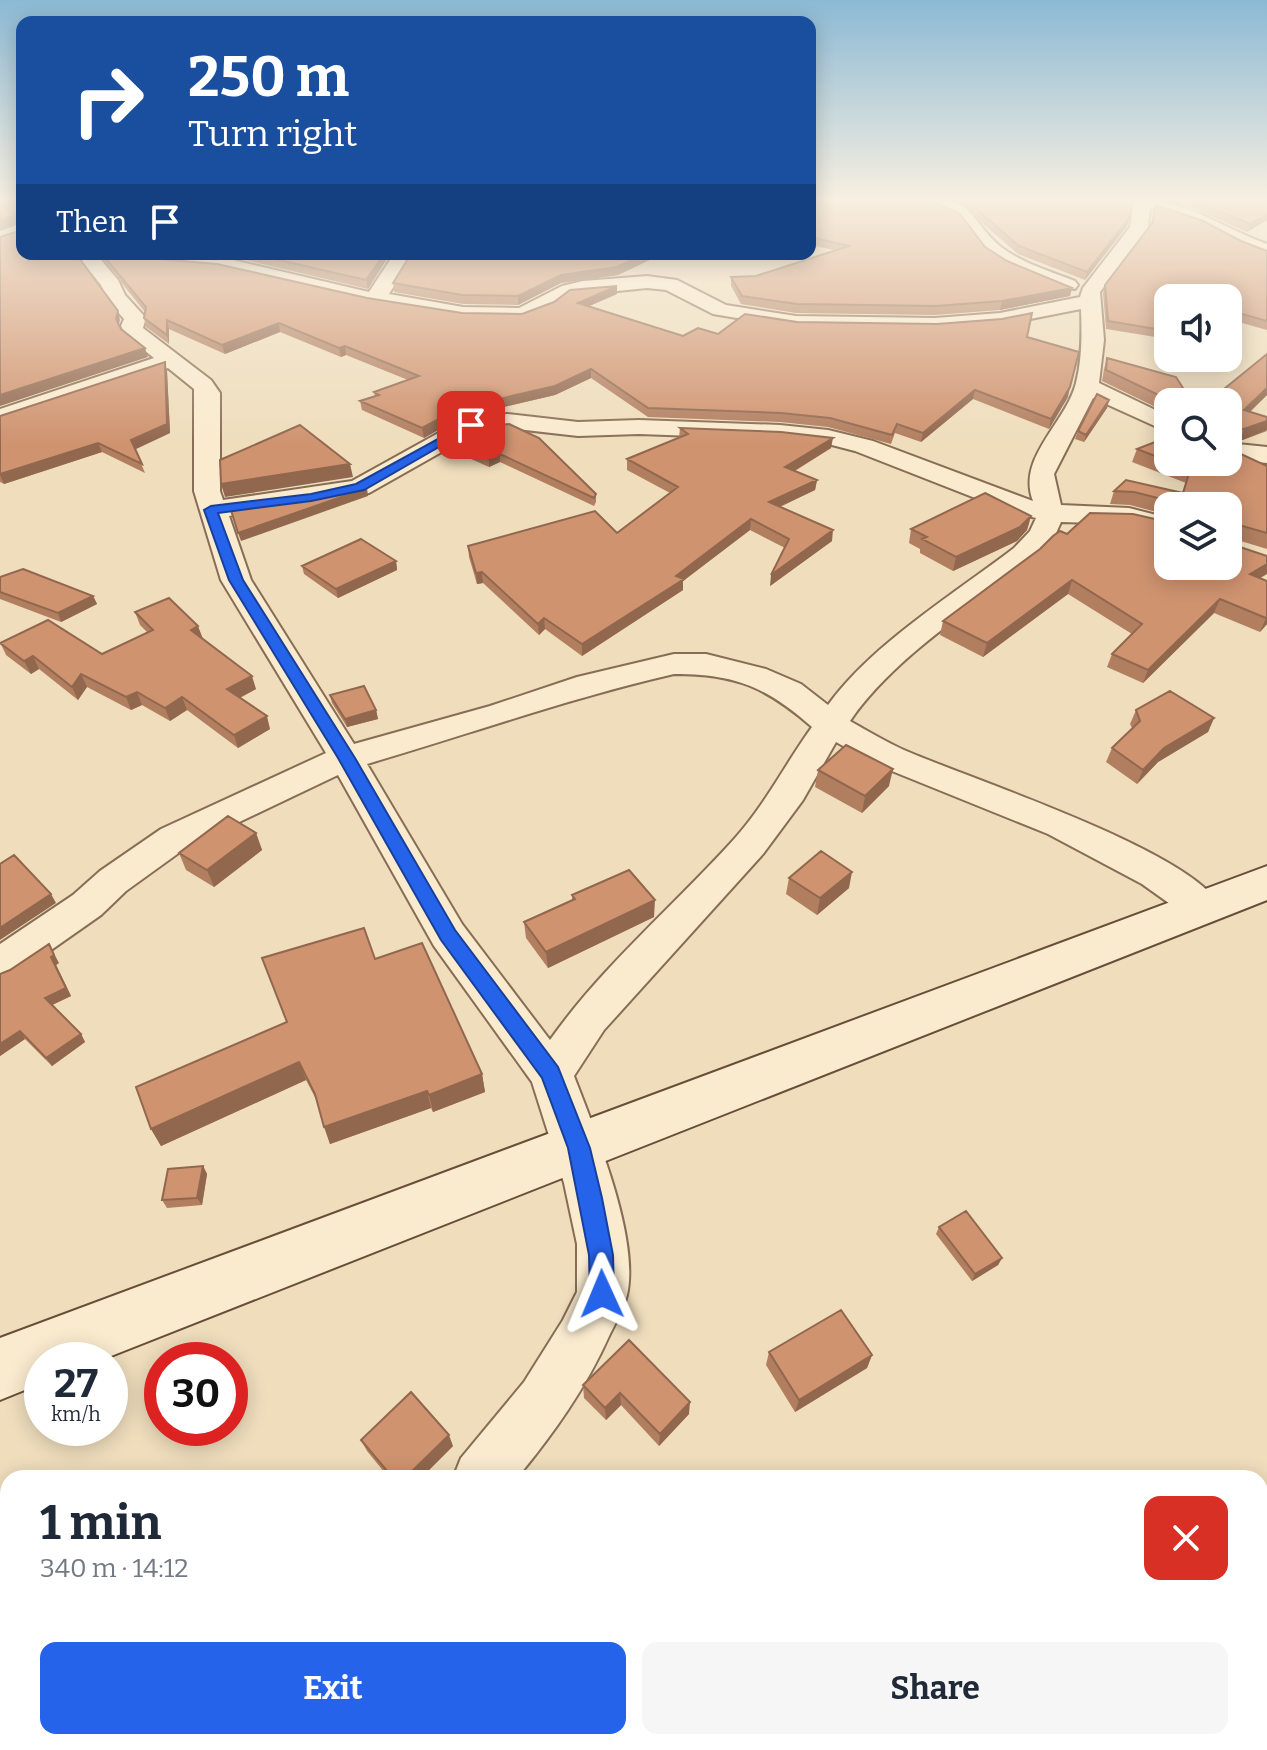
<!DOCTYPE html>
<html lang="en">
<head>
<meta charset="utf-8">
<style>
  :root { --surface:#fff; --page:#f6f6f7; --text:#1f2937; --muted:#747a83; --accent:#2563eb }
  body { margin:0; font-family:Bitter,serif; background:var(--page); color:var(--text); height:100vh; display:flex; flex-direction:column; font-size:30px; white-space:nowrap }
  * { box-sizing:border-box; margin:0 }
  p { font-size:26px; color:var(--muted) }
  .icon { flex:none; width:44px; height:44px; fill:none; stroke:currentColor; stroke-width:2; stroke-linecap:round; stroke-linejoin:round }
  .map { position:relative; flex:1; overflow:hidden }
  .sheet { position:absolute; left:0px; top:1470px; width:1268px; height:280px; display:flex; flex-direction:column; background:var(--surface); border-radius:24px 24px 0 0; box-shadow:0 4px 20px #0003 }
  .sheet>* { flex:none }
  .hud { position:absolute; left:16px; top:16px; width:800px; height:244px; border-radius:16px; box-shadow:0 4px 20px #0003; background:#1a4fa0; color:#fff; overflow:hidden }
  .controls { position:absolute; left:1154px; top:284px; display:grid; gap:16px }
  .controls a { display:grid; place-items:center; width:88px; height:88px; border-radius:16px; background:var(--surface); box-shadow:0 4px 20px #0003; font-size:40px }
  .speed { position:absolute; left:24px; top:1342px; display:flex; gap:16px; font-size:40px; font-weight:700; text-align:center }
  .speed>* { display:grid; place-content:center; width:104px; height:104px; border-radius:50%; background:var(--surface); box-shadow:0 4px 20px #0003; line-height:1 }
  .speed small { font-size:20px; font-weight:400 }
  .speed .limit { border:12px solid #d22; background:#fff; color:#111 }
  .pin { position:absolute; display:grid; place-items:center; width:68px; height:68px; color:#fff; margin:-34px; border-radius:16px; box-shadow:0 4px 12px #0006 }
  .me { position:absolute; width:88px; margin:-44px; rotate:359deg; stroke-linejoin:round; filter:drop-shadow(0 0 6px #0008) }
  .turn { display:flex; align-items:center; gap:28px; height:168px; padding:0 40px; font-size:36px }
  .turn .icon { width:104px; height:104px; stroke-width:2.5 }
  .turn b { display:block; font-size:56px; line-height:68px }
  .then { display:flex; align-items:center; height:76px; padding:0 40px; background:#0003; gap:16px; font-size:30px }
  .round { display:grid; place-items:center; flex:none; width:84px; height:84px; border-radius:16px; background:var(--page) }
  .overview { display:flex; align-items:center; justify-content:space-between; height:136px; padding:0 40px }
  h1 { font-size:48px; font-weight:700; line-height:60px }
  .action { display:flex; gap:16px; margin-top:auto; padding:16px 40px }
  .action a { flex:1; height:92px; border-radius:16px; background:var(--accent); color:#fff; font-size:32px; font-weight:700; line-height:92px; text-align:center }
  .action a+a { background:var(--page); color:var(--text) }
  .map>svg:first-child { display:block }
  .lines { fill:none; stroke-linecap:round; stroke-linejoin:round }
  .street-casing { stroke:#876d55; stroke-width:4 }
  .secondary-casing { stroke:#684e38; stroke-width:4 }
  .street { fill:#faebcf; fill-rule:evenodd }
  .secondary { fill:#faebcf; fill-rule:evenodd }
  .wall { fill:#b27e60 }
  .shaded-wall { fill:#91674e }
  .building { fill:#cf9370; stroke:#91674e; stroke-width:2 }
  .route { fill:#2563eb; stroke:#184099; stroke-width:2 }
</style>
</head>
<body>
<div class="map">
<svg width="1267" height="1750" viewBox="0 0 1267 1750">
  <rect width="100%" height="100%" fill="#efddbc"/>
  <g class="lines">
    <defs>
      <path id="street" d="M926 200C974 196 972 224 1001 247 1022 263 1050 271 1075 281L1078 285 1075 289H1061L1006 267 985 253 960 220Z
        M1134 200C1189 200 1218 226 1267 244V256C1247 251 1232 242 1215 232 1195 220 1172 214 1150 208L1148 228 1100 292 1104 340 1099 383 1168 416V432L1093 398 1054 474 1061 505 1129 508 1168 518V534L1129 524 1061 522 1053 540 1034 560C973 608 894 657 850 721 868 731 886 742 904 750 970 779 1190 850 1220 906L1215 916 1201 921 1187 916 1142 884 1048 834 877 765 836 742 803 800 763 854 604 1030 574 1076C595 1131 640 1238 627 1295 624 1308 616 1322 610 1334 586 1388 554 1433 517 1478H453L461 1458 524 1382 563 1320 577 1292V1244L564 1183 532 1082 434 946 338 775 187 847 126 891 101 915 14 976 0 981V944L73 895 100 871 161 829 326 753 221 580 194 491V389L168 368 0 424V409L154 358 126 336 121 326 124 319 108 301 101 285 76 254H96L118 280 125 295 146 318 143 328 211 380 220 393V491L223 500 352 481 462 420 507 414 578 422 639 420 780 425 828 430 873 441 1033 501C1016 458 1066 423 1076 383 1082 359 1082 334 1081 309L1000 325 935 330 796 328 713 314 666 290 647 288 569 296 553 308 522 320 463 319 369 304 220 269 118 260 108 254 220 257 369 292 394 254H414L389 294 463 307 519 308 562 286 583 281 647 276 677 280 726 305 796 316 935 318 1000 313 1080 297 1083 288 1130 227ZM507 428 578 436 639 434 780 439 828 444 855 451 1011 512 1036 518 1030 531 1014 548C954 594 872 644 828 705L801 684 766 669 706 654H674L577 677 490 706 354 744 251 580 229 516 311 505 369 493 477 432ZM674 674C736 674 766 687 812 727 786 763 766 803 736 837 675 905 603 965 550 1040L462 924 367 764C469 734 570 698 674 674Z
        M22 223V236L0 244V231Z
        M1228 443 1267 447V463L1228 459Z
        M71 1742H146L143 1750H68Z"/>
      <path id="secondary" d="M1267 866V900L101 1360H42V1383L0 1400V1338Z"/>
    </defs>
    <use href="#street" class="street-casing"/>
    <use href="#secondary" class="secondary-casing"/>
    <use href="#street" class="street"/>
    <use href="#secondary" class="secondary"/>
  </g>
  <path class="wall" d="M810 200 985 247 1007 261 1072 288 1070 296 1000 310 935 315 796 313 741 304 731 286V277L756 276 834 250 810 245Z
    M938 200H1133L1127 226 1085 280 1018 254 959 203Z
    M1160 200H1267V220L1247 232 1188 206Z
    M1155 205 1241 241 1267 251V330L1228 319V298H1168V339L1106 329 1103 293 1105 285 1151 225Z
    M98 254H114L367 298 462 313 522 314 617 294 589 306 683 336 718 334 797 322 1027 337 1068 397 1049 429 973 399 921 442 895 433 891 444 828 427 780 422 648 417 591 378 555 395 461 417 424 438 362 410 360 401 375 397 374 392 408 380 346 355 341 357 280 332 225 354 169 329V344L146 327 144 318 145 312Z
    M220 254H390L368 289Z
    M411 254H679L673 257 662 254 618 275 561 283 518 305 463 304 394 292 393 283Z
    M1267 354V395L1250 412 1267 431 1240 441H1228V402Z
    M1107 358 1192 402H1168V413L1102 381 1104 369Z
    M167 371 170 433 135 449 145 473 102 452 4 484 0 482V416Z
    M1109 400 1107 408 1084 442 1075 439 1078 431Z
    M509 424 596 494V502L594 506 500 462 489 467 451 450 450 442Z
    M680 428 831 448 795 471 817 480 815 490 780 507 832 541 770 586 785 548 750 530 683 581V590L582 656 545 629 539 635 483 583 477 584 469 557 468 546 617 533 670 493 627 470V459L679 437Z
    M1168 437V462H1228L1267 466V549L1231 538V544L1260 578 1267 624 1260 632 1214 613 1143 683 1107 667 1112 654 1132 634 1068 594 983 657 940 635 943 621 1067 534 1168 566 1228 506H1168V515L1130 505 1110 504 1114 491 1182 493 1186 483 1132 462 1137 449Z
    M1031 516 1027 530 1017 541 953 571 920 553V549L909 543 911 529Z
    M396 561 397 570 338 598 304 574 302 566Z
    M0 577 93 596 97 604 61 622 0 599Z
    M135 612 202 639 256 689 240 698 270 729 238 748 187 710 170 721 142 705 131 710 87 687 78 700 39 669 31 674 6 655 0 642 102 654 148 633 140 625Z
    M330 695 376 710 378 719 347 727 332 703Z
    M1136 710 1214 718 1208 732 1158 762 1137 784 1106 762 1112 748 1132 728 1130 724Z
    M818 770 889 786 862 813 815 787Z
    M256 833 262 850 214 887 186 870 179 853Z
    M789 878 849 888 817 915 786 894Z
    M572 895 654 917 548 968 526 938 524 922 572 900Z
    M375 959 482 1074 485 1092 433 1112 431 1108 330 1144 318 1103 306 1080 161 1146 151 1129 287 1022Z
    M59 963 56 965 71 996 52 1005 81 1034 85 1042 52 1066 25 1039 0 1056V974Z
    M203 1166 207 1174 202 1205 167 1208 162 1200Z
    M939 1227 1002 1258 998 1265 972 1281 936 1234Z
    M629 1340 689 1414 659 1446 621 1405 606 1420 584 1398 583 1385Z
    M769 1352 872 1355 867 1368 795 1412 766 1365Z
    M361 1440 453 1446 421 1478H389L367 1451Z"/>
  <path class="shaded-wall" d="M21 213 22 221 0 230V221Z
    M1267 214V220L1247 232 1250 224Z
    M1129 218 1127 226 1085 280 1087 272Z
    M384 254H390L368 289 366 280Z
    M645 254H662L618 275 561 283 518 305V296L561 275Z
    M617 286V294L578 311V303Z
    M1072 288 1070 296 1000 310 1002 301Z
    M118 311 120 320 118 327 116 319Z
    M167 320 169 329V344L167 335Z
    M279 323 280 332 225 354 222 345Z
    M345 346 346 355 341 357 339 348Z
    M145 348 148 357 0 406V395Z
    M165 362 167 371 170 433 134 450 131 440Z
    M591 369V378L555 395 461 417 424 438 422 428 460 408Z
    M1070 387 1068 397 1049 429 1051 419Z
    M1267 388V395L1240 421 1244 410Z
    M975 390 973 399 921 442 923 433Z
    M1109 400 1107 408 1084 442 1086 435Z
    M1267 421V430L1240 441 1244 429Z
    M833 438 831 448 784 477 785 467Z
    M98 443 102 452 4 484 0 475Z
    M500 454V462L489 467V459Z
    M350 464 353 477 225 497 221 484Z
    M817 480 815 490 768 512 769 502Z
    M367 488 368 496 241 541 238 533Z
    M1031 516 1027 530 1017 541 953 571 956 557Z
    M751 519 750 530 683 581V590L582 656V644Z
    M833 530 832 541 770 586 771 575Z
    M396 561 397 570 338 598 336 589Z
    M1267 564V574L1244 588 1250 574Z
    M482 572 483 583 477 584 476 573Z
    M1072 580 1068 594 983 657 987 643Z
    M93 596 97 604 61 622 58 613Z
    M1220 599 1214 613 1143 683 1148 670Z
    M1267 617V624L1260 632 1266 618Z
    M544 618 545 629 539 635 538 624Z
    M198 626 203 639 191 630Z
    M33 656 39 669 31 674 24 661Z
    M81 674 87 687 78 700 72 687Z
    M252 676 256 689 231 702 227 689Z
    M137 692 142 705 131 710 126 697Z
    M182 697 187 710 170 721 165 708Z
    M376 710 378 719 347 727 345 719Z
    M267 716 270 729 238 748 234 735Z
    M1214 718 1208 732 1158 762 1137 784 1143 770 1164 748Z
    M893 769 889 786 862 813 865 796Z
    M256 833 262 850 214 887 207 870Z
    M852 872 849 888 817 915 820 898Z
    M51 894 56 903 0 940V928Z
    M655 900 654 917 548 968 546 952Z
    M49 944 59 963 56 965 71 996 50 1006 45 998 51 957Z
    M20 1031 25 1039 0 1056V1044Z
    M81 1034 85 1042 52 1066 46 1058Z
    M299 1062 306 1080 161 1146 151 1129Z
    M482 1074 485 1092 433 1112 429 1095Z
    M427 1091 431 1108 330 1144 324 1127Z
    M203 1166 207 1174 202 1205 197 1198Z
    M1002 1258 998 1265 972 1281 975 1274Z
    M872 1355 867 1368 795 1412 799 1400Z
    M620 1393 621 1405 606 1420 605 1408Z
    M690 1402 689 1414 659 1446 660 1434Z
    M449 1435 453 1446 421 1478H405Z
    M8 1731V1738L0 1743V1735Z
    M724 1742H727L718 1750H714Z"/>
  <path class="building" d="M0 200H22V254H76L118 311 116 319 121 329 145 348 0 395V237L22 230 21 213 0 221Z
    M810 200H930L960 214 985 247 1007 261 1072 288 1002 301 936 306 797 304 742 296 731 277 756 276 849 246 810 237Z
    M966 200H1133L1129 218 1087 272 1019 246Z
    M1193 200H1267V214L1250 224Z
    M1155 205 1201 220 1241 241 1267 251V321L1228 310V298H1168V331L1108 321 1105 285 1153 222Z
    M102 254 217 264 367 298 462 313 522 314 554 302 570 290 617 286 578 303 683 336 698 328 718 334 745 314 797 322 937 324 1002 319 1032 313 1027 337 1079 352 1070 387 1051 419 975 390 923 433 897 424 892 435 830 418 781 413 648 408 591 369 555 386 460 408 422 428 360 401 379 395 374 392 419 376 345 346 339 348 279 323 222 345 167 320V335L144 318 146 307Z
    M253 254H384L366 280Z
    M411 254H645L617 267 561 275 518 296 462 295 393 283Z
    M1267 354V388L1244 410 1267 417V421L1244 429H1231L1230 433 1228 432V402H1208Z
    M1107 358 1176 377 1192 402H1173L1106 370Z
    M165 362 167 424 131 440 142 464 98 443 0 474V416Z
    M1097 394 1109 400 1086 435 1078 431Z
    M509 424 539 438 596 494 594 498 500 454 489 459 450 442 477 427Z
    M300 425 350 464 221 484 220 460Z
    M680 428 781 432 833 438 785 467 817 480 769 502 833 530 771 575 789 539 751 519 676 576 684 579 582 644 544 618 538 624 482 572 476 573 468 546 595 511 617 533 678 487 627 459 688 434Z
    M1168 437V461L1137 449Z
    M1228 448 1267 466V533L1232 523 1231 544 1267 556V564L1250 574 1267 581V617L1266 618 1220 599 1148 670 1112 654 1142 624 1072 580 987 643 943 621 1040 549 1053 536 1060 531 1067 534 1090 513 1133 514 1168 522V566H1228V506H1174V502L1134 492 1114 491 1126 480 1183 493 1190 470 1170 462H1228Z
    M367 488 238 533 231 510 310 500Z
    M985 493 1031 516 1020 527 956 557 922 539 927 537 911 529Z
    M361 539 396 561 336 589 302 566Z
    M23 569 93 596 58 613 0 592V577Z
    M169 598 198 626 191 630 252 676 227 689 267 716 234 735 182 697 165 708 137 692 126 697 81 674 72 687 33 656 24 661 0 643 48 620 102 654 153 630 135 612Z
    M364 686 376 710 345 719 330 695Z
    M1170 691 1214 718 1164 748 1143 770 1112 748 1140 721 1136 710Z
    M846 745 893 769 865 796 818 770Z
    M228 816 256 833 207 870 179 853Z
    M821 851 852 872 820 898 789 878Z
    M14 855 51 894 0 928V864Z
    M629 870 655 900 546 952 524 922 575 899 572 895Z
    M364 928 375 959 422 943 482 1074 429 1095 427 1091 324 1127 315 1094 299 1062 151 1129 136 1087 287 1022 262 958Z
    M49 944 54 955 51 957 66 988 45 998 81 1034 46 1058 20 1031 0 1044V974L10 970Z
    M203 1166 197 1198 162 1200 168 1169Z
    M966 1211 1002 1258 975 1274 939 1227Z
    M841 1310 872 1355 799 1400 769 1352Z
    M629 1340 690 1402 660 1434 620 1393 605 1408 583 1385Z
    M411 1392 449 1435 405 1478H393L361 1440Z
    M8 1689V1731L0 1735V1694Z
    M659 1742H724L714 1750H651Z"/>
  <linearGradient id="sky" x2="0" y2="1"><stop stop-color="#8bb9d4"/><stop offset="0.45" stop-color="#f8f0e1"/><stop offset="1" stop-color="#f8f0e1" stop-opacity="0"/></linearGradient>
  <rect width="1267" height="444" fill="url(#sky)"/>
  <path class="route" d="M467 423 477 425 364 490 311 501 218 513 243 580 355 758 455 930 558 1067 590 1148 602 1198 613 1255 614 1294 610 1302 602 1305 593 1302 590 1294 589 1255 568 1148 542 1078 441 940 338 758 229 580 204 510 211 506 311 494 356 484Z"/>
</svg>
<div class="controls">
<a><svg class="icon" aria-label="sound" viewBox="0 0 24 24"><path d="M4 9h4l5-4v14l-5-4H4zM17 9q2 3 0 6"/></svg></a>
<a><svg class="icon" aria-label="search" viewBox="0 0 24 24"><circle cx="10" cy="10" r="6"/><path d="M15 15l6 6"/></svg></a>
<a><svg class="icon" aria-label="layers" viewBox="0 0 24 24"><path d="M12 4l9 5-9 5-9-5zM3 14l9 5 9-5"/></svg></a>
</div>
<div class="speed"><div>27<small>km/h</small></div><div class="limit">30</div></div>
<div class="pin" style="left:471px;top:425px;background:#d93025"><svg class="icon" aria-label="arrive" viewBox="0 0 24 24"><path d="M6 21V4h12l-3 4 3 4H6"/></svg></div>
<svg class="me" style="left:602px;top:1294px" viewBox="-20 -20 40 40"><path d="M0-17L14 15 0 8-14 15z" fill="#2563eb" stroke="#fff" stroke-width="4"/></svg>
<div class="hud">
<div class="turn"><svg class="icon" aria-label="right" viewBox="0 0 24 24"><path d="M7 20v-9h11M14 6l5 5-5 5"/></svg><div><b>250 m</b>Turn right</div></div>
<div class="then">Then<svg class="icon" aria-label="arrive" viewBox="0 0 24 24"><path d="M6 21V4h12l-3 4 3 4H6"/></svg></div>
</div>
<section class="sheet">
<div class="overview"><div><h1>1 min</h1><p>340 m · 14:12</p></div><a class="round" style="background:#d93025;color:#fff"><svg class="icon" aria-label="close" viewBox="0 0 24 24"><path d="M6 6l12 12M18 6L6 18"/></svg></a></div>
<div class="action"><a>Exit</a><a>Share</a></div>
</section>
</div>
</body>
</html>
